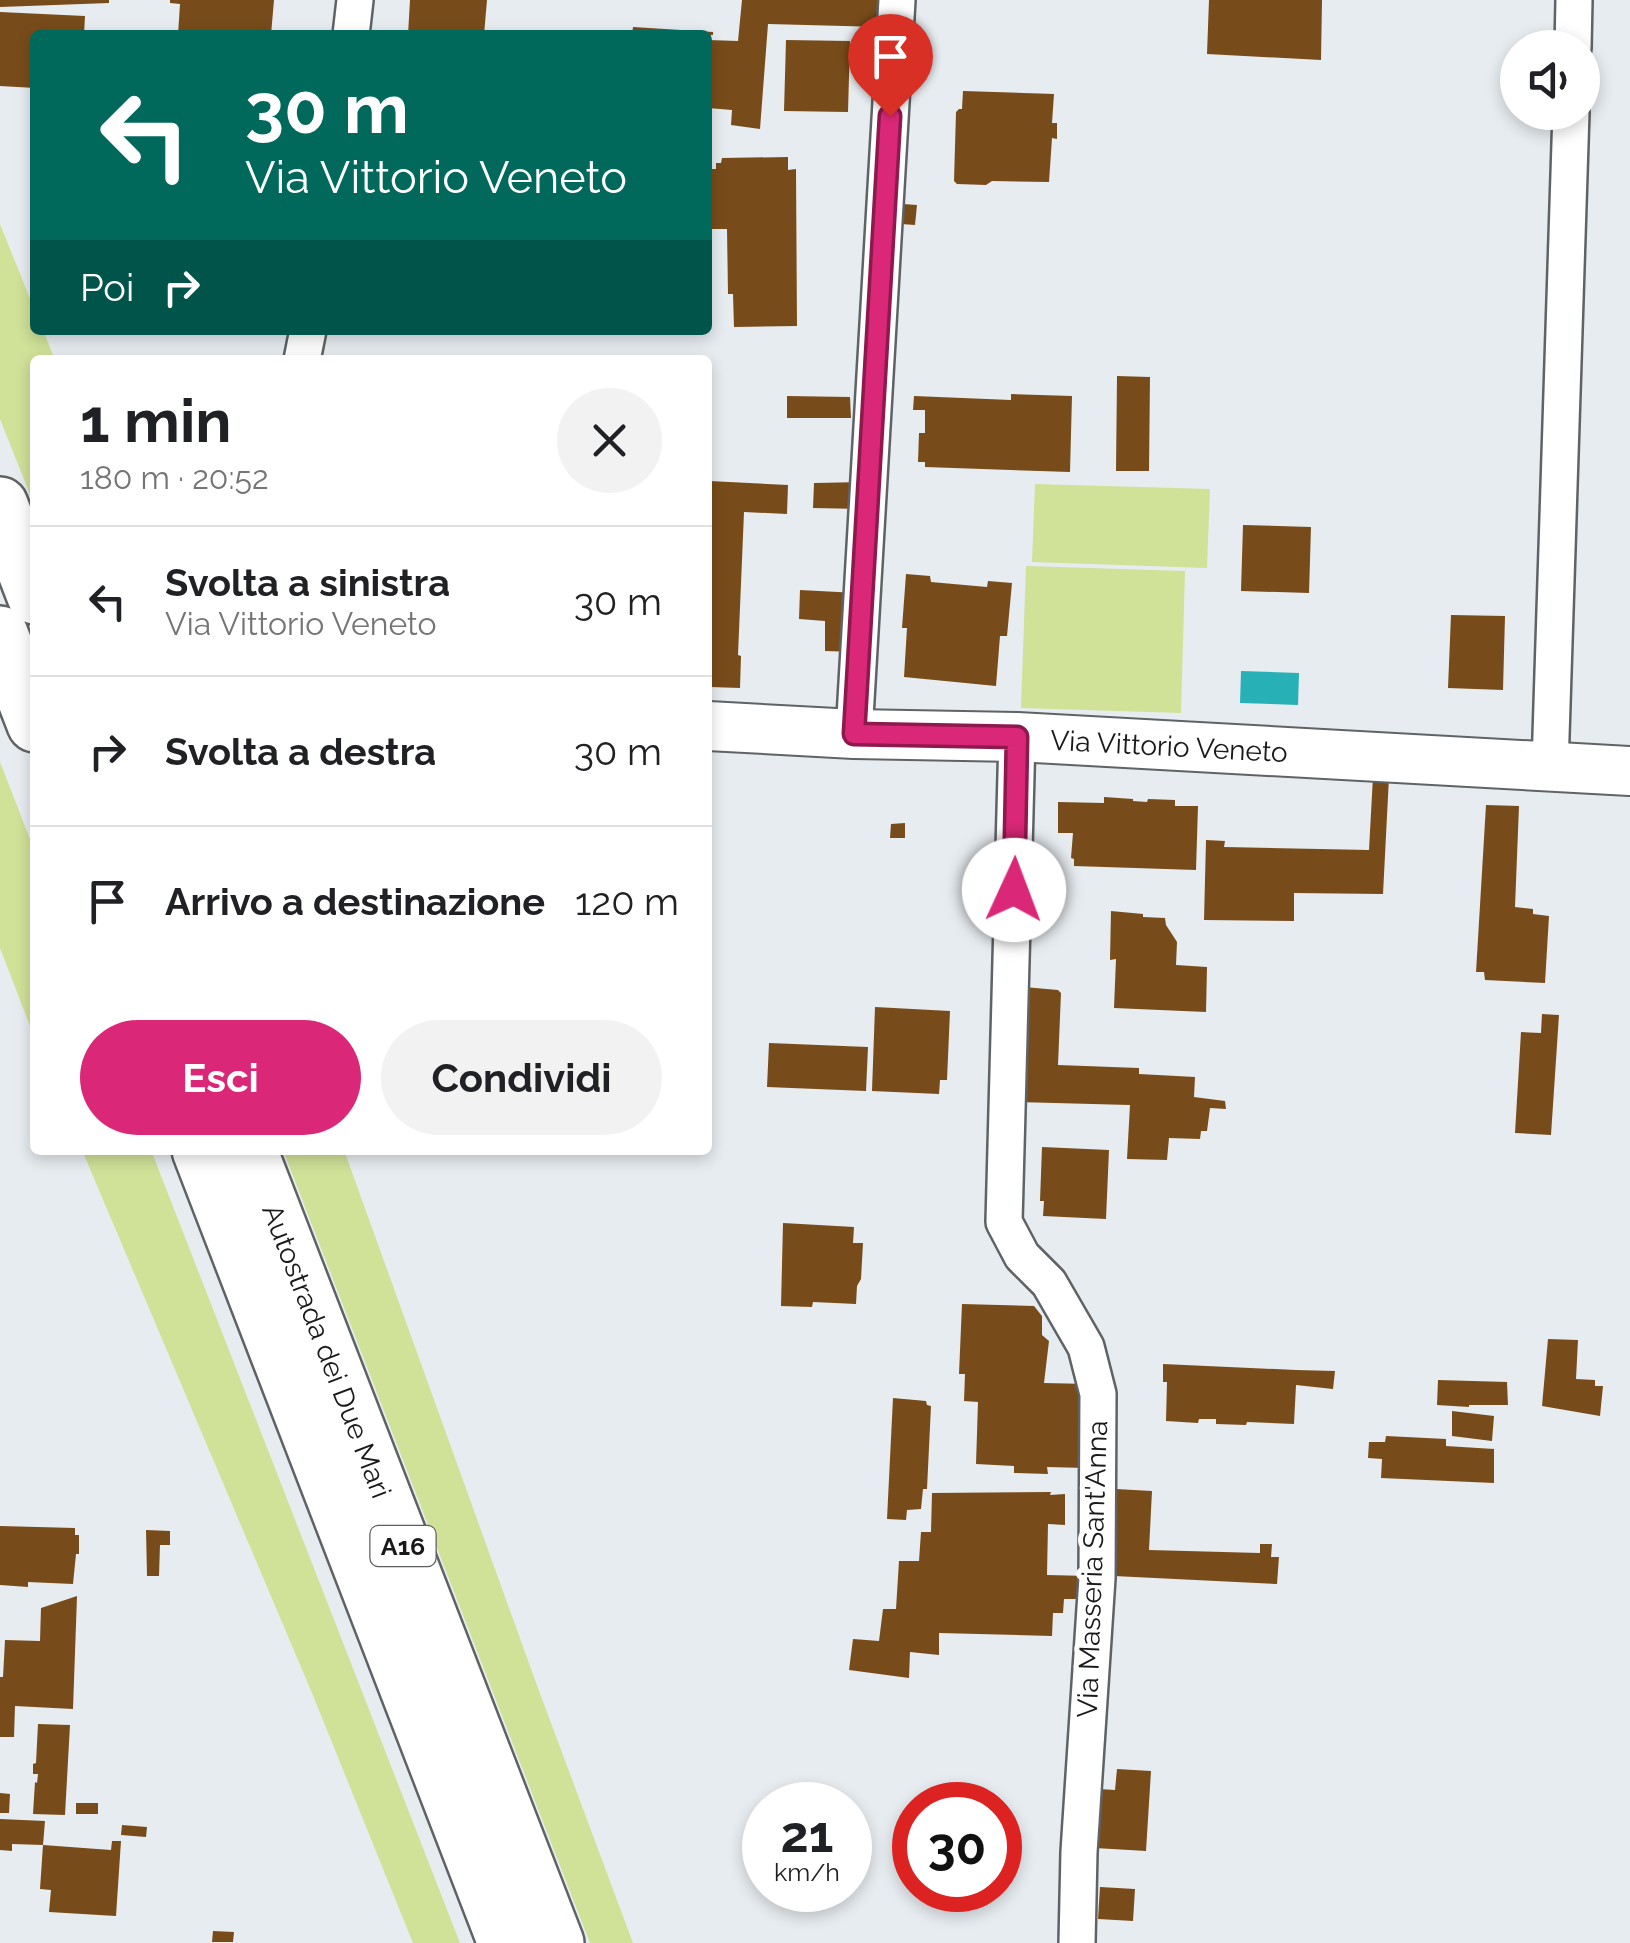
<!DOCTYPE html>
<html lang="it">
<head>
<meta charset="utf-8">
<style>
  :root { --surface:#fff; --page:#f2f2f2; --text:#202124; --muted:#757577; --line:#e0e0e0; --accent:#db2777 }
  body { margin:0; font-family:Raleway,sans-serif; background:var(--page); color:var(--text); height:100vh; display:flex; flex-direction:column; font-size:38px; white-space:nowrap }
  * { box-sizing:border-box; margin:0 }
  p { font-size:32px; color:var(--muted) }
  .icon { flex:none; width:55px; height:55px; fill:none; stroke:currentColor; stroke-width:2; stroke-linecap:round; stroke-linejoin:round }
  .map { position:relative; flex:1; overflow:hidden }
  .side { position:absolute; left:30px; top:355px; width:682px; height:800px; display:flex; flex-direction:column; background:var(--surface); border-radius:10px; box-shadow:0 5px 15px #0003 }
  .side>* { flex:none }
  .banner { position:absolute; left:30px; top:30px; width:682px; height:305px; border-radius:10px; box-shadow:0 5px 15px #0003; background:#00695c; color:#fff; overflow:hidden }
  .controls { position:absolute; left:1500px; top:30px; display:grid; gap:20px }
  .controls a { display:grid; place-items:center; width:100px; height:100px; border-radius:50%; background:var(--surface); box-shadow:0 5px 15px #0003; font-size:50px }
  .speed { position:absolute; left:742px; top:1782px; display:flex; gap:20px; font-size:50px; font-weight:700; text-align:center }
  .speed>* { display:grid; place-content:center; width:130px; height:130px; border-radius:50%; background:var(--surface); box-shadow:0 5px 15px #0003; line-height:1 }
  .speed small { font-size:25px; font-weight:400 }
  .speed .limit { border:15px solid #d22; background:#fff; color:#111 }
  .pin { position:absolute; display:grid; place-items:center; width:85px; height:85px; color:#fff; margin:-102px -42px; border-radius:50% 50% 50% 0; rotate:-45deg; box-shadow:0 0 10px #0007 }
  .pin .icon { rotate:45deg }
  .me { position:absolute; width:110px; margin:-55px; rotate:2deg; stroke-linejoin:round; filter:drop-shadow(0 0 8px #0008) }
  .turn { display:flex; align-items:center; gap:35px; height:210px; padding:0 50px; font-size:45px }
  .turn .icon { width:130px; height:130px; stroke-width:2.5 }
  .turn b { display:block; font-size:70px; line-height:85px }
  .then { display:flex; align-items:center; height:95px; padding:0 50px; background:#0003; gap:20px; font-size:38px }
  .round { display:grid; place-items:center; flex:none; width:105px; height:105px; border-radius:52px; background:var(--page) }
  .head { display:flex; align-items:center; justify-content:space-between; height:170px; padding:0 50px }
  h1 { font-size:60px; font-weight:700; line-height:75px }
  .primary-button { display:flex; gap:20px; margin-top:auto; padding:20px 50px }
  .primary-button a { flex:1; height:115px; border-radius:60px; background:var(--accent); color:#fff; font-size:40px; font-weight:700; line-height:115px; text-align:center }
  .primary-button a+a { background:var(--page); color:var(--text) }
  ul { padding:0; list-style:none }
  li { display:flex; align-items:center; gap:30px; height:150px; padding:0 50px; border-top:2px solid var(--line) }
  li div { flex:1 }
  li b { display:block; font-size:38px }
  li em { font-style:normal }
  .map>svg:first-child { display:block }
  .green { fill:#d0e198 }
  .water { fill:#28b0b7 }
  .building { fill:#784c1a }
  .lines { fill:none; stroke-linecap:round; stroke-linejoin:round }
  .street-casing { stroke:#5f6366; stroke-width:40 }
  .secondary-casing { stroke:#5f6366; stroke-width:52 }
  .highway-casing { stroke:#5f6366; stroke-width:60 }
  .street { stroke:#fff; stroke-width:35 }
  .secondary { stroke:#fff; stroke-width:48 }
  .highway { stroke:#fff; stroke-width:55 }
  .route-casing { stroke:#8e194d; stroke-width:25 }
  .route { stroke:#db2777; stroke-width:18 }
  .labels { text-anchor:middle; stroke-width:10; stroke-linejoin:round; paint-order:stroke }
  .shield { fill:#fff; stroke:#5d5e5f; stroke-width:2.5 }
  .shield-label { font-size:25px; font-weight:bold; fill:#18191b }
  .street-label { font-size:28px; fill:#18191b; stroke:#fff }
</style>
</head>
<body>
<div class="map">
<svg width="1630" height="1943" viewBox="0 0 1630 1943">
  <rect width="100%" height="100%" fill="#e7ecf0"/>
  <path class="green" d="M0 224 35 311V330H43L55 360H35V507L0 419Z
    M1035 484 1210 489 1207 568 1032 562Z
    M1026 566 1185 571 1181 713 1021 708Z
    M0 762 35 852V1039L0 948Z
    M82 1150H151L460 1943H413L312 1693Z
    M283 1150H344L535 1680 633 1943H590Z"/>
  <path class="water" d="M1241 671 1299 673 1298 705 1240 703Z"/>
  <path class="building" d="M0 0H109V3L0 7Z
    M170 0H274L271 35H178L180 4 170 3Z
    M410 0H487L484 35H408Z
    M742 0H883L882 27 768 24 760 129 731 125 732 110 708 108V40L738 41Z
    M1209 0H1322L1321 60 1207 54Z
    M0 12 85 16 84 35H35V88L0 86Z
    M633 27 713 32V35H632Z
    M786 40 850 41 848 112 784 111Z
    M963 91 1054 94 1052 123H1057V139L1052 138 1049 182 992 181 986 185 957 184 954 181 956 112 959 109H962Z
    M788 157V170L796 169 797 326 734 327 733 294H728L727 229H708V169H716V163H721L722 158Z
    M903 204 917 205 915 225 901 224Z
    M1117 376 1150 377 1149 471H1116Z
    M1011 394 1072 396 1070 472 925 467V462H918L919 433H925V410H913L914 396 1011 400Z
    M787 396 850 397 851 418H787Z
    M709 481 788 485 787 514 744 512 738 655 741 656 740 688 710 687V684H708Z
    M864 482 862 509 813 508 814 483Z
    M1243 525 1311 527 1309 593 1241 591Z
    M906 574 930 576 931 582 987 587 988 581 1012 583 1007 636H1000L996 686 904 677 907 628H902Z
    M800 590 857 593 854 652 825 651V621L799 619Z
    M1451 615 1505 616 1503 690 1448 688Z
    M1373 776 1389 777 1383 894 1294 893V921L1204 920 1206 840 1225 841 1224 847 1369 850Z
    M1104 797 1133 799V801L1147 802 1148 799 1175 800V806H1198L1196 870 1074 866V859L1071 858 1073 833H1058V802L1104 803Z
    M1486 805 1519 806 1515 907 1533 909V914L1549 916 1545 983 1485 980 1484 972H1476Z
    M905 823V838H890L891 824Z
    M1111 911 1143 914V917L1165 918 1166 925 1177 942 1176 965 1207 967 1206 1012 1114 1008 1116 959 1110 960Z
    M1024 987 1058 990 1061 993 1058 1065 1139 1068V1074L1195 1077 1194 1097 1225 1101 1226 1109 1210 1108 1207 1131H1201L1200 1139 1169 1138 1167 1160 1127 1159 1130 1105 1017 1102Z
    M875 1007 950 1011 947 1080H940L939 1094 872 1091Z
    M1542 1014 1559 1015 1551 1135 1515 1133 1521 1032 1541 1033Z
    M769 1043 868 1047 866 1091 767 1087Z
    M1042 1147 1109 1150 1106 1219 1043 1216 1044 1201H1040Z
    M783 1223 854 1227 853 1243H863L861 1279 857 1286 856 1304 813 1302 812 1307 781 1306Z
    M962 1304 1034 1306 1042 1316V1335L1049 1341 1044 1383 1089 1384 1087 1468 1047 1467 1048 1474 1014 1473V1466L976 1464 978 1402 964 1401 965 1374H959Z
    M1548 1339 1578 1340 1576 1379 1595 1380V1386H1603L1600 1416 1542 1406Z
    M1163 1364 1296 1370 1335 1371 1333 1389 1296 1385 1294 1424 1247 1422 1246 1425 1216 1424V1419H1199L1198 1423 1166 1421 1167 1382H1163Z
    M1438 1380 1507 1382 1508 1405H1469V1407L1437 1405Z
    M893 1398 926 1401 927 1405 931 1406 927 1489H923L921 1509 907 1510 906 1520 887 1519Z
    M1452 1411 1494 1416 1492 1441 1452 1436Z
    M1386 1436 1446 1439V1446L1494 1449V1483L1381 1478 1382 1459 1368 1458 1369 1442H1385Z
    M1116 1489 1152 1491 1149 1550 1260 1553V1544H1272L1271 1557H1279L1277 1584 1114 1576Z
    M1051 1492 1050 1495 1065 1494V1525L1048 1524 1047 1575 1089 1576 1088 1599H1064L1063 1613H1053L1052 1636 939 1633V1655L910 1652 909 1678 849 1670 853 1639 879 1641 883 1609H896L899 1561H919L921 1532H931L932 1493Z
    M0 1526 75 1528V1535H79V1554H76L73 1584 28 1582V1587L0 1585Z
    M146 1530 170 1531V1545H160L159 1576H147Z
    M77 1596 73 1709 15 1706 14 1737H0V1677H3L5 1640 40 1641 41 1608Z
    M38 1724 70 1725 65 1815 33 1814 35 1782 37 1783 38 1774H33V1764L36 1763Z
    M1117 1769 1151 1771 1146 1851 1095 1848 1099 1789 1115 1790Z
    M0 1793 10 1794 9 1813H0Z
    M76 1803H98V1814H76Z
    M0 1819 45 1821 43 1845 111 1850 112 1841H121L116 1916 49 1912 51 1890 40 1889 43 1845 12 1844V1851L0 1850Z
    M122 1825 147 1827 146 1837 121 1835Z
    M1100 1887 1135 1889 1133 1921 1098 1919Z
    M213 1931 234 1932 233 1942H212Z"/>
  <g class="lines">
    <defs>
      <path id="street" d="M351 35 355 0
        M1573 48 1574 0
        M302 360 308 330
        M854 734 897 0
        M1017 737 1004 1222 1022 1256 1049 1283 1086 1347 1098 1394 1097 1578 1079 1852 1077 1943
        M1550 767 1571 112"/>
      <path id="secondary" d="M708 726 854 734 1017 737 1630 771"/>
      <path id="highway" d="M0 505 35 596
        M0 634 35 724
        M200 1150 506 1943
        M249 1150 556 1943"/>
    </defs>
    <use href="#street" class="street-casing"/>
    <use href="#secondary" class="secondary-casing"/>
    <use href="#highway" class="highway-casing"/>
    <use href="#street" class="street"/>
    <use href="#secondary" class="secondary"/>
    <use href="#highway" class="highway"/>
  </g>
  <g class="lines">
    <defs>
      <path id="route" d="M890 116 854 734 1017 737 1014 890"/>
    </defs>
    <use href="#route" class="route-casing"/>
    <use href="#route" class="route"/>
  </g>
  <g class="labels">
    <rect class="shield" x="370.5" y="1526" width="65" height="40" rx="8"/>
    <g class="shield-label">
      <text x="403" y="1555">A16</text>
    </g>
    <g class="street-label">
      <text transform="translate(1169 746) rotate(3)" y="10">Via Vittorio Veneto</text>
      <text transform="translate(327 1351) rotate(69)" y="10">Autostrada dei Due Mari</text>
      <text transform="translate(1092 1569) rotate(-88)" y="10">Via Masseria Sant'Anna</text>
    </g>
  </g>
</svg>
<div class="controls">
<a><svg class="icon" aria-label="sound" viewBox="0 0 24 24"><path d="M4 9h4l5-4v14l-5-4H4zM17 9q2 3 0 6"/></svg></a>
</div>
<div class="speed"><div>21<small>km/h</small></div><div class="limit">30</div></div>
<div class="pin" style="left:890px;top:116px;background:#d93025"><svg class="icon" aria-label="arrive" viewBox="0 0 24 24"><path d="M6 21V4h12l-3 4 3 4H6"/></svg></div>
<svg class="me" style="left:1014px;top:890px" viewBox="-20 -20 40 40"><circle r="19" fill="#fff"/><path d="M0-13L10 11 0 6-10 11z" fill="#db2777"/></svg>
<div class="banner">
<div class="turn"><svg class="icon" aria-label="left" viewBox="0 0 24 24"><path d="M17 20v-9H6M10 6l-5 5 5 5"/></svg><div><b>30 m</b>Via Vittorio Veneto</div></div>
<div class="then">Poi<svg class="icon" aria-label="right" viewBox="0 0 24 24"><path d="M7 20v-9h11M14 6l5 5-5 5"/></svg></div>
</div>
<section class="side">
<div class="head"><div><h1>1 min</h1><p>180 m · 20:52</p></div><a class="round"><svg class="icon" aria-label="close" viewBox="0 0 24 24"><path d="M6 6l12 12M18 6L6 18"/></svg></a></div>
<ul>
<li><svg class="icon" aria-label="left" viewBox="0 0 24 24"><path d="M17 20v-9H6M10 6l-5 5 5 5"/></svg><div><b>Svolta a sinistra</b><p>Via Vittorio Veneto</p></div><em>30 m</em></li>
<li><svg class="icon" aria-label="right" viewBox="0 0 24 24"><path d="M7 20v-9h11M14 6l5 5-5 5"/></svg><div><b>Svolta a destra</b></div><em>30 m</em></li>
<li><svg class="icon" aria-label="arrive" viewBox="0 0 24 24"><path d="M6 21V4h12l-3 4 3 4H6"/></svg><div><b>Arrivo a destinazione</b></div><em>120 m</em></li>
</ul>
<div class="primary-button"><a>Esci</a><a>Condividi</a></div>
</section>
</div>
</body>
</html>
